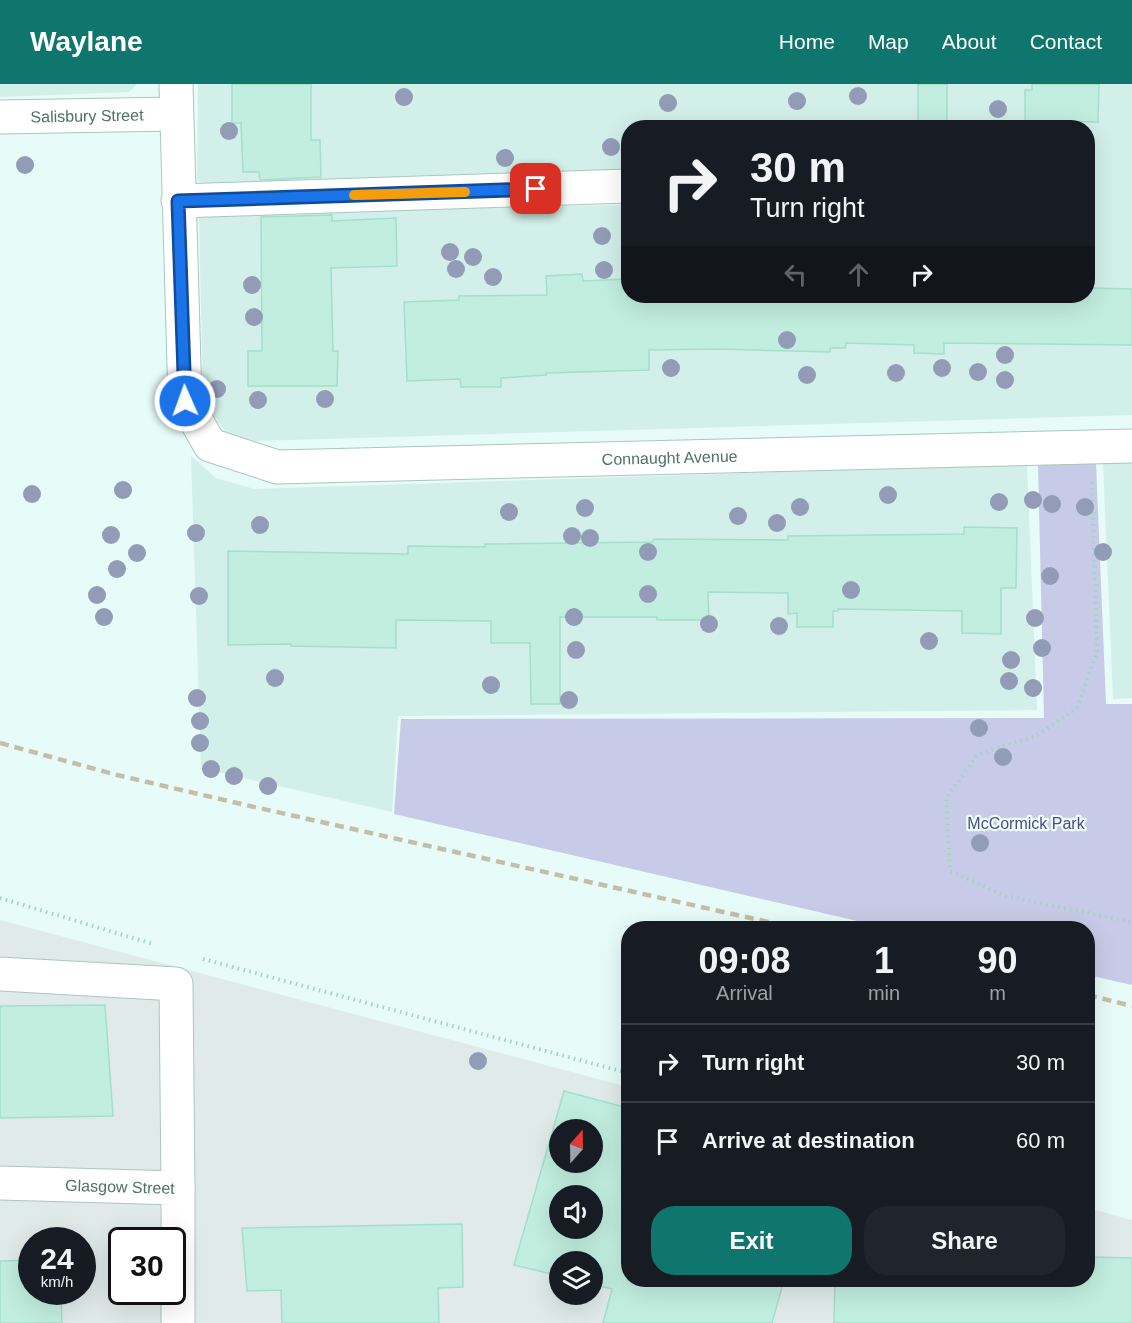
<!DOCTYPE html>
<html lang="en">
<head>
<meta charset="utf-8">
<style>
  :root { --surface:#171b24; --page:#20242c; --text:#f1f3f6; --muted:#9ea1a6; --line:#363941; --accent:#0f766e }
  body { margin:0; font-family:Helvetica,sans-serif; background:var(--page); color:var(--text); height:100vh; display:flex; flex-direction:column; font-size:22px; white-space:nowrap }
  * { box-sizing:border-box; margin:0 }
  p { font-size:20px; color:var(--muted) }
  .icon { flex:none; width:33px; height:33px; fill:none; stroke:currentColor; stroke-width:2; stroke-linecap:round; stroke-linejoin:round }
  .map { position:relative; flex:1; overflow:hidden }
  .drawer { position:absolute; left:621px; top:837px; width:474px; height:366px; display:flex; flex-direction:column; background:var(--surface); border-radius:24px; box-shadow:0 6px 24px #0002 }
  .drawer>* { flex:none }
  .top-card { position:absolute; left:621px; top:36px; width:474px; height:183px; border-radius:24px; box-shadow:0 6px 24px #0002; background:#171b24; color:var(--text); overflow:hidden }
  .needle { width:39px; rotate:20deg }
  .tools { position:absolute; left:549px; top:1035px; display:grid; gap:12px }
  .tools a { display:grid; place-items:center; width:54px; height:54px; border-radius:50%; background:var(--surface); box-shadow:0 6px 24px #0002; font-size:30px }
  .speed { position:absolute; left:18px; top:1143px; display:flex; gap:12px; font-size:30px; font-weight:700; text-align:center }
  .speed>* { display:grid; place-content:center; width:78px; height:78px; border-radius:50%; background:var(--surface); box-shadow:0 6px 24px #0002; line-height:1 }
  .speed small { font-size:15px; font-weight:400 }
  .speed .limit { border:3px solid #111; border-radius:9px; background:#fff; color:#111 }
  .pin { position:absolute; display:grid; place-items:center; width:51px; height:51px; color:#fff; margin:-26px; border-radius:12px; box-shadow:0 3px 9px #0006 }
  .me { position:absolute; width:66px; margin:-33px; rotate:358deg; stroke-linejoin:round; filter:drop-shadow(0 0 4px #0008) }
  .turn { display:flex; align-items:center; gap:21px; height:126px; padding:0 30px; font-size:27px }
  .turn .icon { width:78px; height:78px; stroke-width:2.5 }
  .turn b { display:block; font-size:42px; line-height:51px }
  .lanes { display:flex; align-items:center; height:57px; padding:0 30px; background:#0003; justify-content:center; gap:30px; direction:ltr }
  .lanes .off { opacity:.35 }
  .eta { display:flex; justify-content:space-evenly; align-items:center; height:102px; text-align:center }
  .eta b { font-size:36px; font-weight:700; line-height:42px }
  .primary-button { display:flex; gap:12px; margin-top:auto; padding:12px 30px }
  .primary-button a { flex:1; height:69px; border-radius:24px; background:var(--accent); color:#fff; font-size:24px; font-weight:700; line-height:69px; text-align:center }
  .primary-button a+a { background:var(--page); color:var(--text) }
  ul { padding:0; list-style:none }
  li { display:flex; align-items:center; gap:18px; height:78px; padding:0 30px; border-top:2px solid var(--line) }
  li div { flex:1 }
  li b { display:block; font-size:22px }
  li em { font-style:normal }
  header { display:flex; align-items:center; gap:36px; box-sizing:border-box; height:84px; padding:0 30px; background:var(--accent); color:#fff }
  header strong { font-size:28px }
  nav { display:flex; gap:33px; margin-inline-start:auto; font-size:21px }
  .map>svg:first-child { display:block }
  .residential { fill:#d3efe9 }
  .industrial { fill:#e0ebe9; fill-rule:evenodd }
  .green { fill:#c7cbe7 }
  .building { fill:#c1eedf; stroke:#a3dfca; stroke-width:1.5; fill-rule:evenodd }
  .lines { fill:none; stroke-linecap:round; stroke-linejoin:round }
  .minor-casing { stroke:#a9c7be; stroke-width:35 }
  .path { stroke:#a4d3c2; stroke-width:4; stroke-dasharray:1.5 4.5; stroke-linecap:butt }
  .minor { stroke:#fff; stroke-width:33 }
  .rail { stroke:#c4bea6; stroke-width:4.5; stroke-dasharray:9 6; stroke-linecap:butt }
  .tree { fill:#929cb7 }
  .route-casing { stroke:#114b97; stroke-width:15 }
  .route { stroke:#1a73e8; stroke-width:10 }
  .slow { stroke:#f59e0b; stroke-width:10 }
  .labels { text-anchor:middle; stroke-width:4.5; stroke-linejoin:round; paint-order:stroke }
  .street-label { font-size:16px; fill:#4e7264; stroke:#edfefb }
  .park-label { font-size:16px; fill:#4c4e82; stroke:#edfefb }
</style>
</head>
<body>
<header>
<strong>Waylane</strong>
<nav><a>Home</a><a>Map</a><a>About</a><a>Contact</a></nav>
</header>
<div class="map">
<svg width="1132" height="1239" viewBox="0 0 1132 1239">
  <rect width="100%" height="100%" fill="#e7fbf8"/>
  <path class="residential" d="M0 0H137L129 8 0 13Z
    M198 0H1132V331L254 357 227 349 214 333 203 311 199 130 628 121V212H1088V44H628V86L212 105 197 96Z
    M191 372 216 394 254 405 1027 380 1037 626 398 632 392 728 201 684Z
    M1132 377V614L1113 615 1103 378Z"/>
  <path class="industrial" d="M0 836 628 1003V1196H1088V1124L1132 1136V1239H0ZM560 1046H592V1078H560ZM560 1112H592V1144H560ZM32 1156H82V1208H32ZM122 1156H172V1208H122ZM560 1178H592V1210H560Z"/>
  <path class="green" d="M1096 379 1106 620H1132V901L1088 891V844H888L394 730 401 635 1044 634 1038 380Z"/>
  <path class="building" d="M232 0H311V56H320L321 93 260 96 259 88H243L241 39H232Z
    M918 0H947V44H918Z
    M1032 0H1099L1098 38 1056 37V41L1025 39V6H1032Z
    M332 131V137L396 134 397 182 331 184 333 267H338L337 302H248V267H262L261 133Z
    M582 190 583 197 628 195V212H701V214H798V212L975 214V212H1088V204L1132 205V261L944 259V270L914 269V261L846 259 845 264H830V268L718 265 649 266V286L546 289V291L501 294V303H461L460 295 407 297 404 218 459 216V212L547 211 546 192Z
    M964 443 1017 444 1016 504H1001V550L962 549V527L838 525V527H833V543H797V529L788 530V509L708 508 709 536H657V533H560V620H531L530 559H491V537L396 536V564L291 562V560L228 561V467L408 470V462L485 463V460L652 458 654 455 788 456V452L964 450Z
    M105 921 113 1032 0 1034V922Z
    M564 1007 628 1024V1196H784L772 1239H603L612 1205 592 1200V1178H560V1192L514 1181ZM560 1046H592V1078H560ZM560 1112H592V1144H560Z
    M462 1140 463 1203 438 1204 439 1239H282L281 1206 247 1207 242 1144Z
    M1088 1173 1132 1174V1239H834L835 1196H1088Z
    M32 1176V1208H61L62 1239H0V1177Z"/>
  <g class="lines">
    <defs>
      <g id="minor">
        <path id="s1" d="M176 0 185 317 210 361 277 383 1132 362"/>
        <path id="s2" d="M0 33 175 30"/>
        <path d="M178 117 628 102"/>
        <path d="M0 890 176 900 178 1104"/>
        <path id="s3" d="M0 1099 178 1104V1239"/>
      </g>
    </defs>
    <use href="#minor" class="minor-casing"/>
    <path class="path" d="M1092 398 1097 567 1077 624 1036 652 978 670 946 714 950 787 1006 812 1132 838
      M0 814 153 860
      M203 875 628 989"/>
    <use href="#minor" class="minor"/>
    <path class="rail" d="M0 659 117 691 250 722 795 844
      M1088 911 1132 922"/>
  </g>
  <g class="tree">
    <circle cx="858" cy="12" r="9"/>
    <circle cx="404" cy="13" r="9"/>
    <circle cx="797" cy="17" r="9"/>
    <circle cx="668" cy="19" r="9"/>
    <circle cx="998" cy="25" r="9"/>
    <circle cx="229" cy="47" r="9"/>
    <circle cx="611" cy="63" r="9"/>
    <circle cx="505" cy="74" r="9"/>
    <circle cx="25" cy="81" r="9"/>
    <circle cx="602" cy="152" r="9"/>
    <circle cx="450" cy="168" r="9"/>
    <circle cx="473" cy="173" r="9"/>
    <circle cx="456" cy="185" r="9"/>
    <circle cx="604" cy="186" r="9"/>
    <circle cx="493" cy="193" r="9"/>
    <circle cx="252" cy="201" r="9"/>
    <circle cx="254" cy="233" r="9"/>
    <circle cx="787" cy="256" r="9"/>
    <circle cx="1005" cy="271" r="9"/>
    <circle cx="671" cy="284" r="9"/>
    <circle cx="942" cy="284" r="9"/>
    <circle cx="978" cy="288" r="9"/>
    <circle cx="896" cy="289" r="9"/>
    <circle cx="807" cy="291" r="9"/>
    <circle cx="1005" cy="296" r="9"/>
    <circle cx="217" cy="305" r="9"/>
    <circle cx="325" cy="315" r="9"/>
    <circle cx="258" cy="316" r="9"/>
    <circle cx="123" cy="406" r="9"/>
    <circle cx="32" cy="410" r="9"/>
    <circle cx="888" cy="411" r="9"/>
    <circle cx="1033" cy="416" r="9"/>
    <circle cx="999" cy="418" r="9"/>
    <circle cx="1052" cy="420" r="9"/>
    <circle cx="800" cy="423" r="9"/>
    <circle cx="1085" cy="423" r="9"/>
    <circle cx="585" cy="424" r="9"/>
    <circle cx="509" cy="428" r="9"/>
    <circle cx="738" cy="432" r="9"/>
    <circle cx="777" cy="439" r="9"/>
    <circle cx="260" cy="441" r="9"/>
    <circle cx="196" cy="449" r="9"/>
    <circle cx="111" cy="451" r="9"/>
    <circle cx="572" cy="452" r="9"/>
    <circle cx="590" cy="454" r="9"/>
    <circle cx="648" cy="468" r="9"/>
    <circle cx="1103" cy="468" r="9"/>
    <circle cx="137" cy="469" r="9"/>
    <circle cx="117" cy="485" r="9"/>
    <circle cx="1050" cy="492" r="9"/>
    <circle cx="851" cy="506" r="9"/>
    <circle cx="648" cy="510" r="9"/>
    <circle cx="97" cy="511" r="9"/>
    <circle cx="199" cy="512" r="9"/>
    <circle cx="104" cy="533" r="9"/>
    <circle cx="574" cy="533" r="9"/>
    <circle cx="1035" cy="534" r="9"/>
    <circle cx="709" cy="540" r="9"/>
    <circle cx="779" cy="542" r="9"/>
    <circle cx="929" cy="557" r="9"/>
    <circle cx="1042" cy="564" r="9"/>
    <circle cx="576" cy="566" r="9"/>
    <circle cx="1011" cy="576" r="9"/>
    <circle cx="275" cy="594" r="9"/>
    <circle cx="1009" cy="597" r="9"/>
    <circle cx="491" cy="601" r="9"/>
    <circle cx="1033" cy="604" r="9"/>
    <circle cx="197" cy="614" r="9"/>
    <circle cx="569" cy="616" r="9"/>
    <circle cx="200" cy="637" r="9"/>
    <circle cx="979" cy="644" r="9"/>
    <circle cx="200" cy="659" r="9"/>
    <circle cx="1003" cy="673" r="9"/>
    <circle cx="211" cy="685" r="9"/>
    <circle cx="234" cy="692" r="9"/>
    <circle cx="268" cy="702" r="9"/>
    <circle cx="980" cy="759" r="9"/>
    <circle cx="478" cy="977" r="9"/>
  </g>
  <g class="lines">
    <defs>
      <path id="route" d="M185 317 178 117 536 105"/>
    </defs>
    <use href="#route" class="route-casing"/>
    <use href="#route" class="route"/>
    <path class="slow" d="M354 111 465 108"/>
  </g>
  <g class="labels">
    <g class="street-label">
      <text dy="6" stroke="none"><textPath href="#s2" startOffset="87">Salisbury Street</textPath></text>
      <text dy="6" stroke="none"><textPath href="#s1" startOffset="831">Connaught Avenue</textPath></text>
      <text dy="6" stroke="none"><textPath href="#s3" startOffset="120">Glasgow Street</textPath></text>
    </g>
    <g class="park-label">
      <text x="1026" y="745">McCormick Park</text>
    </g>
  </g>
</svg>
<div class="tools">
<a><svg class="needle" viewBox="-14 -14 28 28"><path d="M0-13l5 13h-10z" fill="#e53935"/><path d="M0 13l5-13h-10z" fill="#9ea1a6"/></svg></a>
<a><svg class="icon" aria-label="sound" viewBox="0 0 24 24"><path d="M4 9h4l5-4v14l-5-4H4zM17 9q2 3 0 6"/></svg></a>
<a><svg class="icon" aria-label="layers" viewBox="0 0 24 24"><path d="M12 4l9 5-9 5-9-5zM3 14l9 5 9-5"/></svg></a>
</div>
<div class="speed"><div>24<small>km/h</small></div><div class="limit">30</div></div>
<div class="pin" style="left:536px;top:105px;background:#d93025"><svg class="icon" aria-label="arrive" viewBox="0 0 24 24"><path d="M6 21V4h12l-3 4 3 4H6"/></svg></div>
<svg class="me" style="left:185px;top:317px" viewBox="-20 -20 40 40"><circle r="17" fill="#1a73e8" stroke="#fff" stroke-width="3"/><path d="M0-11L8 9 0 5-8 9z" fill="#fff"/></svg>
<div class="top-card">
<div class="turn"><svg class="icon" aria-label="right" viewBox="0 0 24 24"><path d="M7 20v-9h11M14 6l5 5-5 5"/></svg><div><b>30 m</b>Turn right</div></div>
<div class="lanes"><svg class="icon off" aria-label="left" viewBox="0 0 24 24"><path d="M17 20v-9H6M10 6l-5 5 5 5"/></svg><svg class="icon off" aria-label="ahead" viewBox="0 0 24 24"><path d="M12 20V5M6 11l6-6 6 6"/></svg><svg class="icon" aria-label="right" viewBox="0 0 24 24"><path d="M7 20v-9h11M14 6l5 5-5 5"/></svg></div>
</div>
<section class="drawer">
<div class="eta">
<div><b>09:08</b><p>Arrival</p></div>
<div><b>1</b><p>min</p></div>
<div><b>90</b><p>m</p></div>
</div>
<ul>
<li><svg class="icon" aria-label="right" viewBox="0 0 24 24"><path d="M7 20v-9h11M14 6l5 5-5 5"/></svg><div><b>Turn right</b></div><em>30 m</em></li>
<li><svg class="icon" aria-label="arrive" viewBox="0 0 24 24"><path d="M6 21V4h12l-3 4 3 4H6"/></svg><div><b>Arrive at destination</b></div><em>60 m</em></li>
</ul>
<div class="primary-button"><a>Exit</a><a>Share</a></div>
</section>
</div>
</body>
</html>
